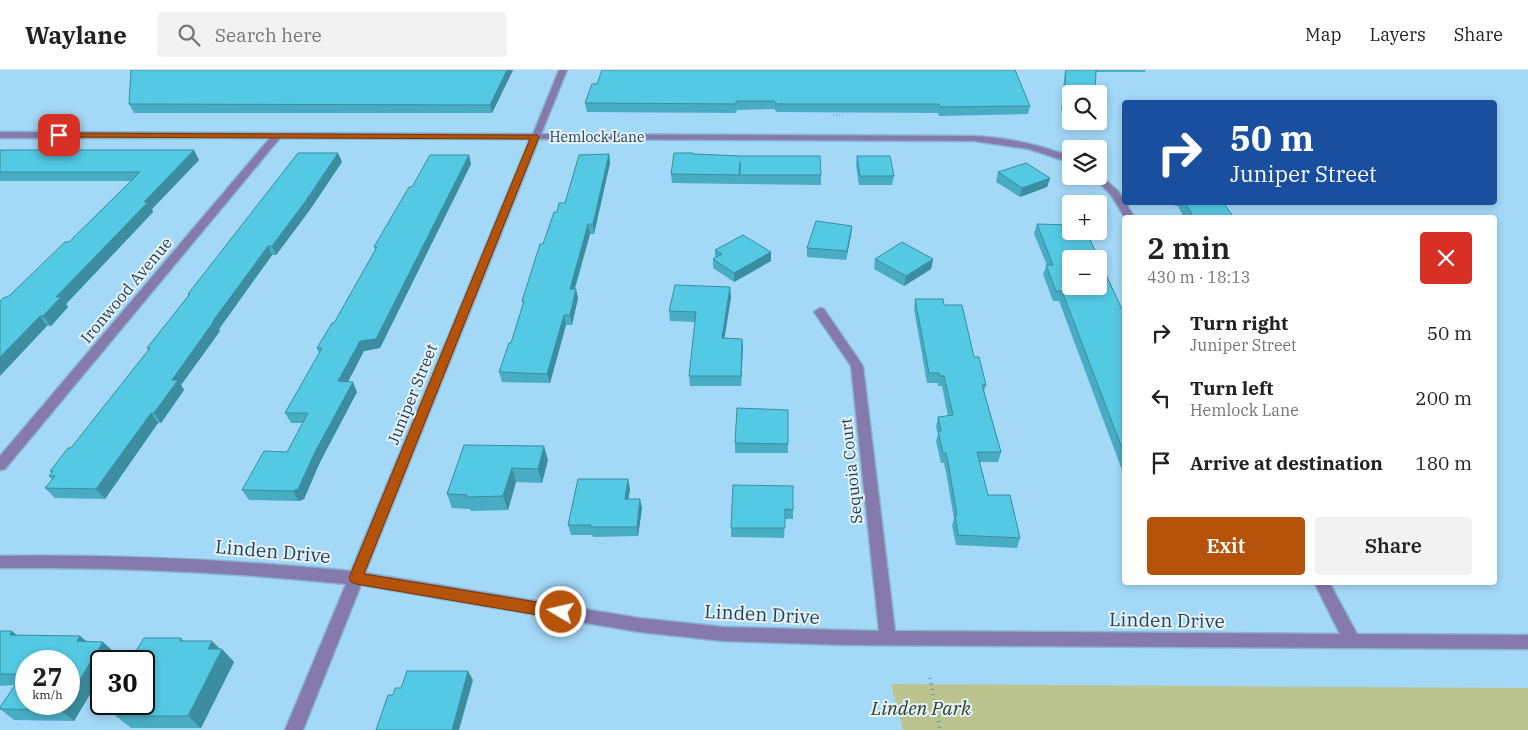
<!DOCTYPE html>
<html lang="en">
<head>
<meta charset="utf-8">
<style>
  :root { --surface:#fff; --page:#f2f2f2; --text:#222; --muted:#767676; --line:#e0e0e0; --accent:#b45309 }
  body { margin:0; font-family:"IBM Plex Serif",serif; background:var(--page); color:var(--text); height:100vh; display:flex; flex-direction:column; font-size:19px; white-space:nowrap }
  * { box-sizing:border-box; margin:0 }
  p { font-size:16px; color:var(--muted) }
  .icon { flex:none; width:28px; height:28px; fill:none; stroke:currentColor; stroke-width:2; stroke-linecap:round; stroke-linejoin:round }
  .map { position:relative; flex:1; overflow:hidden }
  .details { position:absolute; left:1122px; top:145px; width:375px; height:370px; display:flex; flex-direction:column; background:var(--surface); border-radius:5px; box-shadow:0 2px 8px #0003 }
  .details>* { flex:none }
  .guide { position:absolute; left:1122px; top:30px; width:375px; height:105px; border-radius:5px; box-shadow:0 2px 8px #0003; background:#1a4fa0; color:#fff; overflow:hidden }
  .tools { position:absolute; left:1062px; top:15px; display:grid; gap:10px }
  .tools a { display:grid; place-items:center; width:45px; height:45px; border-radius:5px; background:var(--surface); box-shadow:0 2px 8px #0003; font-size:25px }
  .speed { position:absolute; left:15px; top:580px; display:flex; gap:10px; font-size:25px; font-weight:700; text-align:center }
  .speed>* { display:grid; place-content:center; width:65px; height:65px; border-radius:50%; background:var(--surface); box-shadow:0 2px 8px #0003; line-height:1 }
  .speed small { font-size:12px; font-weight:400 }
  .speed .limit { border:2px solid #111; border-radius:8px; background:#fff; color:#111 }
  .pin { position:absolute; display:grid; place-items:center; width:42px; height:42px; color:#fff; margin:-21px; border-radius:10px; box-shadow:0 2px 8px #0006 }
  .me { position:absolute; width:55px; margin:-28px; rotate:279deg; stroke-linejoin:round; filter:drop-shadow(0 0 4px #0008) }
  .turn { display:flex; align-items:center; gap:18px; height:105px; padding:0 25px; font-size:22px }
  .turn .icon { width:65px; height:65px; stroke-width:2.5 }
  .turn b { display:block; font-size:35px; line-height:42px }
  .round { display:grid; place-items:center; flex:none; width:52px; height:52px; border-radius:5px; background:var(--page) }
  .overview { display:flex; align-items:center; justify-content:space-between; height:85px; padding:0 25px }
  h1 { font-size:30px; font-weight:600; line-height:38px }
  .button { display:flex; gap:10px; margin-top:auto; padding:10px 25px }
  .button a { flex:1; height:58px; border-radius:5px; background:var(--accent); color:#fff; font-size:20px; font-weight:600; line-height:58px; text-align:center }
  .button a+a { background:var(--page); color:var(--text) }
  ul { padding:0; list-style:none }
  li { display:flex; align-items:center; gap:15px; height:65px; padding:0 25px }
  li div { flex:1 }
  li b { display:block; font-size:19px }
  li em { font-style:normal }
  header { display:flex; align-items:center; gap:30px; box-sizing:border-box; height:70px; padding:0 25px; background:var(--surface); border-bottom:1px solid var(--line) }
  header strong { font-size:24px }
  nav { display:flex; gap:28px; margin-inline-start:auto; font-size:18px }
  .search { width:350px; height:45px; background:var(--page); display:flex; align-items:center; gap:12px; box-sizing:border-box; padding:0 18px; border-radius:5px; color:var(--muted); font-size:19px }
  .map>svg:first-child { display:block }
  .green { fill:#bbc38e }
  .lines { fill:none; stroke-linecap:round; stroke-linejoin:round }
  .minor-casing { stroke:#88b6d1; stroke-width:3 }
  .path-far1 { stroke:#6e95ac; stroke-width:2.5; stroke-dasharray:0.5 2.5; stroke-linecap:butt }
  .path { stroke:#6e95ac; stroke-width:4; stroke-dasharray:1 4.5; stroke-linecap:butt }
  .minor { fill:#867aac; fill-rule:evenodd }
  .wall { fill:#48adc3 }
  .shaded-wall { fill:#3b8d9f }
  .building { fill:#54c9e3; stroke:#3b8d9f; fill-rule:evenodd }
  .route { fill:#b45309; stroke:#753606 }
  .labels { text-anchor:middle; stroke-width:4; stroke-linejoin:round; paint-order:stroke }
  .far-street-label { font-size:14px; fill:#293f4c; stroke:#e3f3fd }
  .street-label { font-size:16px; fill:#293f4c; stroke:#e3f3fd }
  .near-street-label { font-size:19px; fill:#293f4c; stroke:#e3f3fd }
  .near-park-label { font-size:19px; font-style:italic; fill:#383c18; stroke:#e3f3fd }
</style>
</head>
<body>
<header>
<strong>Waylane</strong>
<div class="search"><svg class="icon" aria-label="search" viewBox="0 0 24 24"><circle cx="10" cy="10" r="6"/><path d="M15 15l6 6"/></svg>Search here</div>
<nav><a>Map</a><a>Layers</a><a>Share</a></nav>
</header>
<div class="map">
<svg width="1528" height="660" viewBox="0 0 1528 660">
  <rect width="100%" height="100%" fill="#a3d8f7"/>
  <path class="green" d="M891 614 1528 618V660H903Z"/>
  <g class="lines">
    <defs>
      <path id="minor" d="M559 0H567L541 64 974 66C1008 68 1040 74 1071 87V93L1029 79 974 71 539 69 365 503 639 548 723 557 879 561 851 296 814 242 820 238 824 239 863 296 895 561 1340 564 1314 512H1329L1357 564 1528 565V579L846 575 723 571 639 562 361 515 303 660H285L346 514C231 502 116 497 0 498V486C118 484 234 490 351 501L530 69 280 68 5 399 0 400V386L270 68H0V62L533 64Z
        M1082 71 1085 72V76L1080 79H1071V81V77Z
        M1099 104 1118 121 1135 148H1125L1111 125 1093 106H1099Z"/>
    </defs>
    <use href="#minor" class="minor-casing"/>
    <path class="path-far1" d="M833 45H843V43"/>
    <path class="path" d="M930 608 940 660"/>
    <use href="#minor" class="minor"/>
  </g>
  <path class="wall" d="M131 0H513L492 43H134L129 34Z
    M1065 0H1146L1145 2H1096L1071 24V42L1061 40Z
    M592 14 1030 36 1028 44 939 46 938 43 777 42 774 39 737 40 736 43 587 42 585 33Z
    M0 80 199 90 152 139 153 142 66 234 68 237 51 256H47L9 226 69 172 131 111H0Z
    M338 83 342 92 309 141 276 185H272L219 259 220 261 181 315 184 320 161 353H158L105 429 55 428 45 418 52 410 49 406 52 403 50 401 71 378 149 280 147 278 189 225 188 224Z
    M609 84 610 93 594 164H590L575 219 578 228 572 255H566L550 313 502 312 499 302 511 273 523 235 522 231 543 174 557 142Z
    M693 84 741 86 821 105V115L740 114V105V114L672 113 671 104Z
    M857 86 894 106 892 115H859L856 95Z
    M471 94 380 278 364 281 348 312 357 322 320 392 304 429 299 431 249 430 242 420 287 382 303 353H291L285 343 319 284 317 278 334 253 375 180 374 177 412 117Z
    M998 102 1050 108 1047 117 1020 127 996 112Z
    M1173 132H1223L1234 148H1184L1178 136H1175Z
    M1037 154 1125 246V408L1059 231H1053L1043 204 1047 195 1034 164Z
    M852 156 851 165 846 190 807 187V178Z
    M715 180 771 182V191L734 212 713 198V189L715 188Z
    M875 189H933L931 199 904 216 874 199Z
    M731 227 724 268 742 269 741 316H690L689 306 695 252 670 251 669 241Z
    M915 229 944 235 974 287 986 315 984 321 1001 382 998 392H980L988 425 1020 468 1017 478 956 475 952 455 954 449 946 402 944 393H941L936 371 938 364 936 357 938 347 948 346 942 316H938V313H927L914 239Z
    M788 340V383H735V373Z
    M464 375 548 390 542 413 516 412 508 440 471 441 470 439 452 438 447 424Z
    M628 409 630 419 628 429 642 438 638 466 593 467 592 465H571L568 455Z
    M733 415 793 440V449H785L784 468 731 467V458Z
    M0 561 17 565 80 566 86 571 115 583 101 591V606L74 651 14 650 0 639V637L15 615 0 616Z
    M181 568 184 571 220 579 234 592 201 658H131L116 646 117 645 105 635Z"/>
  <path class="shaded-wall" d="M507 0H513L492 43 490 35Z
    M194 80 199 90 152 139 153 142 66 234 68 237 51 256 43 246 56 227 144 132Z
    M338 83 342 92 309 141 276 185 272 176Z
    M609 84 610 93 594 164 593 154Z
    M469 85 471 94 380 278 364 281 343 321 338 311 360 271Z
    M1050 108 1047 117 1020 127 1022 118Z
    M588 154 590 164 572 228 570 219Z
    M852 156 851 165 846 190 847 181Z
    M268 176 272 185 219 259 220 261 181 315 184 320 161 353 154 343 172 310 213 251Z
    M771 182V191L734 212V203Z
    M933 189 931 199 904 216 906 206Z
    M730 217 731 227 723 278 722 268Z
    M576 219 578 228 572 255 570 245Z
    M564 245 566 255 550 313 547 304Z
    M40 246 47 256 0 306V287Z
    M742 269 743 278 741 316V306Z
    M353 312 357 322 320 392 304 429 299 431 293 421Z
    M151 343 158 353 105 429 96 419Z
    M544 376 548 390 542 413 538 399Z
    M512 398 516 412 508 440 503 426Z
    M628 409 630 419 627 439 625 429Z
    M640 429 642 438 638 466 637 457Z
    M12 561 26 573 10 565Z
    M80 566 93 577 77 571Z
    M212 571 222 581V579L234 592 201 658 188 646 208 579Z
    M103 572 115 583 110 591H101V606L74 651 60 640 64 634H69V627Z
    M468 601 473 610 459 660H452Z"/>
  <path class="building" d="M131 0H507L490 35 129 34Z
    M602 0H1015L1030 36 940 37 939 34H777L774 31H736V34L585 33 592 14H597Z
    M1066 0H1096L1095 24H1071V33L1064 32Z
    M0 80H194L144 132H148L56 227H61L43 246H40L0 287V231L3 228 9 226 65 172H69L140 102H0Z
    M298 83H338L305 132 272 176H268L213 251H214L172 310H178L154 343H151L96 419 45 418 55 406H49L53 401H50L68 378H71L150 278H147L190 224H188Z
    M674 83H693V84L741 86H820L821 105H740V92L739 105 671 104Z
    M609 84 593 154H588L570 219H576L570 245H564L547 304 499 302 509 273H511L524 231H522L540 174H543L554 142H557L559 133H565L579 85Z
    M430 85H469L376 269 360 271 338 311 353 312 315 382 298 419 293 421 242 420 264 381 287 382 308 343H285L322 278H317L332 253H334L377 177H374L409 117H412Z
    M857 86H890L894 106H860Z
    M1026 93 1050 108 1022 118 998 102Z
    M1185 132H1223L1234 148H1194Z
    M816 151 852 156 847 181 807 178Z
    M1037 154 1071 155V161H1086L1125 246V386L1062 221H1056L1046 195H1053ZM1071 189H1099V216H1071Z
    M743 165 771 182 734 203 713 189 722 184 715 180Z
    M902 172 933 189 906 206 875 189Z
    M675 215 730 217 722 268 742 269 741 306H689L696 242 669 241Z
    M915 229H943L944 235H962L974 287H979L986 315H982L1001 382H977L988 425H1010L1020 468 958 465 955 445H957L948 392 946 383H943L938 361H941L938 347 953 345 944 306H940L939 303H929Z
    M737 338 788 340V374L735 373Z
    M464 375 544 376 538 399 512 398 503 426 466 427 467 425 447 424Z
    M578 409H628L625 429H640L637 457H590L591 455H568Z
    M733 415 793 416V440L785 439V458H731Z
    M0 561H12L10 565 80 566 77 571 103 572 69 627V591H26V634H64L60 640 0 639V637L23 604H0Z
    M144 568H181L180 571H212L208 579H222L188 646H116L122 635H105L106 634H144V591H130Z
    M407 601H468L452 660H376L388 625H393L395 618H401Z"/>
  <path class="route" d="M56 63 537 65 539 67 364 504 561 536 566 538 568 542 566 547 561 549 356 514 351 512 349 508 530 69 59 67H56Z"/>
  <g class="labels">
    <g class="far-street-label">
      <text x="597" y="72">Hemlock Lane</text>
    </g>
    <g class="street-label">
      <text transform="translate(126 220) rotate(-50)" y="6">Ironwood Avenue</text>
      <text transform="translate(412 324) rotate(-68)" y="6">Juniper Street</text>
      <text transform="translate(851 401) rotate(-96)" y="6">Sequoia Court</text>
    </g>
    <g class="near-street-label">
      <text transform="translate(273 481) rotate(5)" y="7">Linden Drive</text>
      <text transform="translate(762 544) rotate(3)" y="7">Linden Drive</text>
      <text transform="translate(1167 550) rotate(1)" y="7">Linden Drive</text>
    </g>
    <g class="near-park-label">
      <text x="921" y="645">Linden Park</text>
    </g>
  </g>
</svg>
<div class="tools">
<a><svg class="icon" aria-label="search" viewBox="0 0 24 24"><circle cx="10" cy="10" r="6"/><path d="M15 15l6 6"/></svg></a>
<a><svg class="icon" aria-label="layers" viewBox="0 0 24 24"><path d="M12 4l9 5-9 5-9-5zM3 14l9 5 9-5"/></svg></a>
<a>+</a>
<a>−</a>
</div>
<div class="speed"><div>27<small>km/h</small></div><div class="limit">30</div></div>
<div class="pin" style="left:59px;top:65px;background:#d93025"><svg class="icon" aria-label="arrive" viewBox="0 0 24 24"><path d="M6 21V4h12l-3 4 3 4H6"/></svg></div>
<svg class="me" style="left:561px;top:542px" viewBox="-20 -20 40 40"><circle r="17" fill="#b45309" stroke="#fff" stroke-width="3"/><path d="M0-11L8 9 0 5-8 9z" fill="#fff"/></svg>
<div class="guide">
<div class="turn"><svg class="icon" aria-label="right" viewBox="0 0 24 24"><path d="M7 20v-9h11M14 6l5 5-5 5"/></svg><div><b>50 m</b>Juniper Street</div></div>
</div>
<section class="details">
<div class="overview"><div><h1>2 min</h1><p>430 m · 18:13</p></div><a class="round" style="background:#d93025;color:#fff"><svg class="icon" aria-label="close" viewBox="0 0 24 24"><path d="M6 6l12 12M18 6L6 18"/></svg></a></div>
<ul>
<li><svg class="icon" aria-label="right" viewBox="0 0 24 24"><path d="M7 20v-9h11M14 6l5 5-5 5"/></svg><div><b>Turn right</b><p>Juniper Street</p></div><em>50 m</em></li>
<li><svg class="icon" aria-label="left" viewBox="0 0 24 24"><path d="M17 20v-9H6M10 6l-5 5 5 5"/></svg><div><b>Turn left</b><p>Hemlock Lane</p></div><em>200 m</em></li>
<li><svg class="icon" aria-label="arrive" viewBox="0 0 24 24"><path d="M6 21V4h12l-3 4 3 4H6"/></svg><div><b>Arrive at destination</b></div><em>180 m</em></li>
</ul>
<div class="button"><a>Exit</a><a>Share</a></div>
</section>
</div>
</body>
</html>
